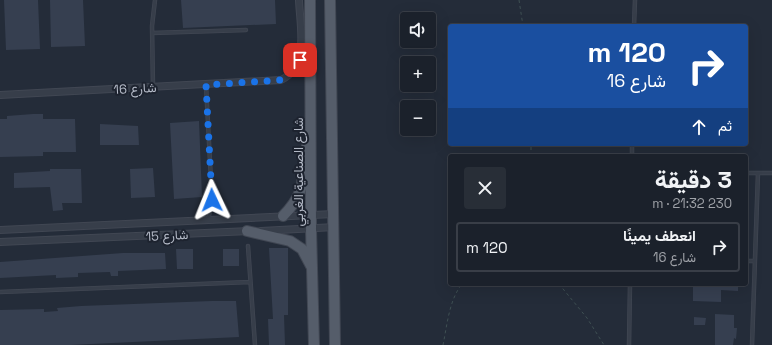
<!DOCTYPE html>
<html lang="ar">
<head>
<meta charset="utf-8">
<style>
  :root { --surface:#1b212b; --page:#282e37; --text:#f1f3f6; --muted:#a0a3a9; --line:#393e47 }
  body { margin:0; font-family:"Space Grotesk",Vazirmatn,sans-serif; background:var(--page); color:var(--text); direction:rtl; height:100vh; display:flex; flex-direction:column; font-size:15px; white-space:nowrap }
  * { box-sizing:border-box; margin:0 }
  p { font-size:13px; color:var(--muted) }
  .icon { flex:none; width:22px; height:22px; fill:none; stroke:currentColor; stroke-width:2; stroke-linecap:round; stroke-linejoin:round }
  .map { position:relative; flex:1; overflow:hidden; direction:ltr }
  .panel { position:absolute; left:448px; top:154px; width:300px; height:132px; display:flex; flex-direction:column; background:var(--surface); border-radius:4px; box-shadow:0 4px 16px #0002,0 0 0 1px var(--line); direction:rtl }
  .panel>* { flex:none }
  .guide { position:absolute; left:448px; top:24px; width:300px; height:122px; border-radius:4px; box-shadow:0 4px 16px #0002,0 0 0 1px var(--line); direction:rtl; background:#1a4fa0; color:#fff; overflow:hidden }
  .tools { position:absolute; left:400px; top:12px; display:grid; gap:8px }
  .tools a { display:grid; place-items:center; width:36px; height:36px; border-radius:4px; background:var(--surface); box-shadow:0 4px 16px #0002,0 0 0 1px var(--line); font-size:20px }
  .pin { position:absolute; display:grid; place-items:center; width:34px; height:34px; color:#fff; margin:-17px; border-radius:8px; box-shadow:0 2px 6px #0006 }
  .me { position:absolute; width:44px; margin:-22px; rotate:358deg; stroke-linejoin:round; filter:drop-shadow(0 0 3px #0008) }
  .turn { display:flex; align-items:center; gap:14px; height:84px; padding:0 16px; font-size:18px }
  .turn .icon { width:52px; height:52px; stroke-width:2.5 }
  .turn b { display:block; font-size:28px; line-height:34px }
  .then { display:flex; align-items:center; height:38px; padding:0 16px; background:#0003; gap:8px; font-size:15px }
  .round { display:grid; place-items:center; flex:none; width:42px; height:42px; border-radius:4px; background:var(--page) }
  .head { display:flex; align-items:center; justify-content:space-between; height:68px; padding:0 16px }
  h1 { font-size:24px; font-weight:700; line-height:30px }
  ul { padding:0; list-style:none }
  li { display:flex; align-items:center; gap:12px; height:50px; margin:0 8px 6px; padding:0 8px; border:2px solid var(--line); border-radius:4px }
  li div { flex:1 }
  li b { display:block; font-size:15px }
  li em { font-style:normal }
  .map>svg:first-child { display:block }
  .building { fill:#363f50 }
  .lines { fill:none; stroke-linecap:round; stroke-linejoin:round }
  .lane-casing { stroke:#414753; stroke-width:4.5 }
  .street-casing { stroke:#414753; stroke-width:8 }
  .primary-casing { stroke:#414753; stroke-width:12 }
  .path { stroke:#3f5053; stroke-width:1; stroke-dasharray:3 3; stroke-linecap:butt }
  .lane { stroke:#373e4a; stroke-width:3 }
  .street { stroke:#373e4a; stroke-width:6 }
  .primary { stroke:#555d6a; stroke-width:10 }
  .route { stroke:#1a73e8; stroke-width:7; stroke-dasharray:0 12.6 }
  .labels { text-anchor:middle; stroke-width:4; stroke-linejoin:round; paint-order:stroke }
  .street-label { font-size:13px; fill:#b3b9c6; stroke:#1d232f }
</style>
</head>
<body>
<div class="map">
<svg width="772" height="345" viewBox="0 0 772 345">
  <rect width="100%" height="100%" fill="#242c39"/>
  <path class="building" d="M4 0H38L40 49 6 50Z
    M50 0H83L85 46 51 47Z
    M181 0H275L276 24 183 28Z
    M33 114H43V119H75L76 152H43V156L0 157V119H7V116Z
    M199 121 202 197 174 199 170 123Z
    M100 124 138 126 139 145H100Z
    M153 168 155 197 131 198 130 169Z
    M50 169H81L82 203H62L63 210 53 211 50 187 14 188V173L50 171Z
    M269 248H288V315H284L285 345H269L268 319H273Z
    M176 249H193V269H177Z
    M223 249H239V266H223Z
    M123 253H165L166 269 118 271V276H111L110 272 78 273V277L56 278V275L0 278V262Z
    M693 284H738V291L721 290V302L693 301Z
    M212 301H236L239 337 70 345H0V310L44 309V312L58 311 57 308 81 306Z
    M715 314 734 315V328H737L736 339 734 338 733 345H715Z
    M694 317 706 318 705 325H694Z"/>
  <g class="lines">
    <defs>
      <path id="lane" d="M634 26 635 0
        M152 33 246 30
        M206 85 212 200 208 221
        M153 87 152 26 155 0
        M632 156V144
        M746 173H772
        M248 246 255 345
        M746 261H754
        M0 292 250 282
        M629 345 630 284
        M752 345 758 173"/>
      <path id="street" d="M0 95 281 80C310 66 300 27 299 0
        M0 230 334 214
        M261 231 335 227
        M0 242 250 231"/>
      <path id="primary" d="M310 0 311 229 314 345
        M330 0 335 345
        M283 216C310 188 299 179 307 146
        M247 231 290 241 302 249 311 266"/>
    </defs>
    <use href="#lane" class="lane-casing"/>
    <use href="#street" class="street-casing"/>
    <use href="#primary" class="primary-casing"/>
    <path class="path" d="M519 0 523 26
      M531 156V144
      M559 284 587 318 604 345
      M443 345C447 326 449 300 462 284"/>
    <use href="#lane" class="lane"/>
    <use href="#street" class="street"/>
    <use href="#primary" class="primary"/>
  </g>
  <g class="lines">
    <path class="route" d="M212 200 206 85 281 80 291 73 300 60"/>
  </g>
  <g class="labels">
    <g class="street-label">
      <text transform="translate(135 88) rotate(-3)" y="5">شارع 16</text>
      <text transform="translate(298 172) rotate(-90)" y="5">شارع الصناعية الغربي</text>
      <text transform="translate(167 235) rotate(-3)" y="5">شارع 15</text>
    </g>
  </g>
</svg>
<div class="tools">
<a><svg class="icon" aria-label="sound" viewBox="0 0 24 24"><path d="M4 9h4l5-4v14l-5-4H4zM17 9q2 3 0 6"/></svg></a>
<a>+</a>
<a>−</a>
</div>
<div class="pin" style="left:300px;top:60px;background:#d93025"><svg class="icon" aria-label="arrive" viewBox="0 0 24 24"><path d="M6 21V4h12l-3 4 3 4H6"/></svg></div>
<svg class="me" style="left:212px;top:200px" viewBox="-20 -20 40 40"><path d="M0-17L14 15 0 8-14 15z" fill="#1a73e8" stroke="#fff" stroke-width="4"/></svg>
<div class="guide">
<div class="turn"><svg class="icon" aria-label="right" viewBox="0 0 24 24"><path d="M7 20v-9h11M14 6l5 5-5 5"/></svg><div><b>120 m</b>شارع 16</div></div>
<div class="then">ثم<svg class="icon" aria-label="ahead" viewBox="0 0 24 24"><path d="M12 20V5M6 11l6-6 6 6"/></svg></div>
</div>
<section class="panel">
<div class="head"><div><h1>3 دقيقة</h1><p>230 m · 21:32</p></div><a class="round"><svg class="icon" aria-label="close" viewBox="0 0 24 24"><path d="M6 6l12 12M18 6L6 18"/></svg></a></div>
<ul>
<li><svg class="icon" aria-label="right" viewBox="0 0 24 24"><path d="M7 20v-9h11M14 6l5 5-5 5"/></svg><div><b>انعطف يمينًا</b><p>شارع 16</p></div><em>120 m</em></li>
</ul>
</section>
</div>
</body>
</html>
